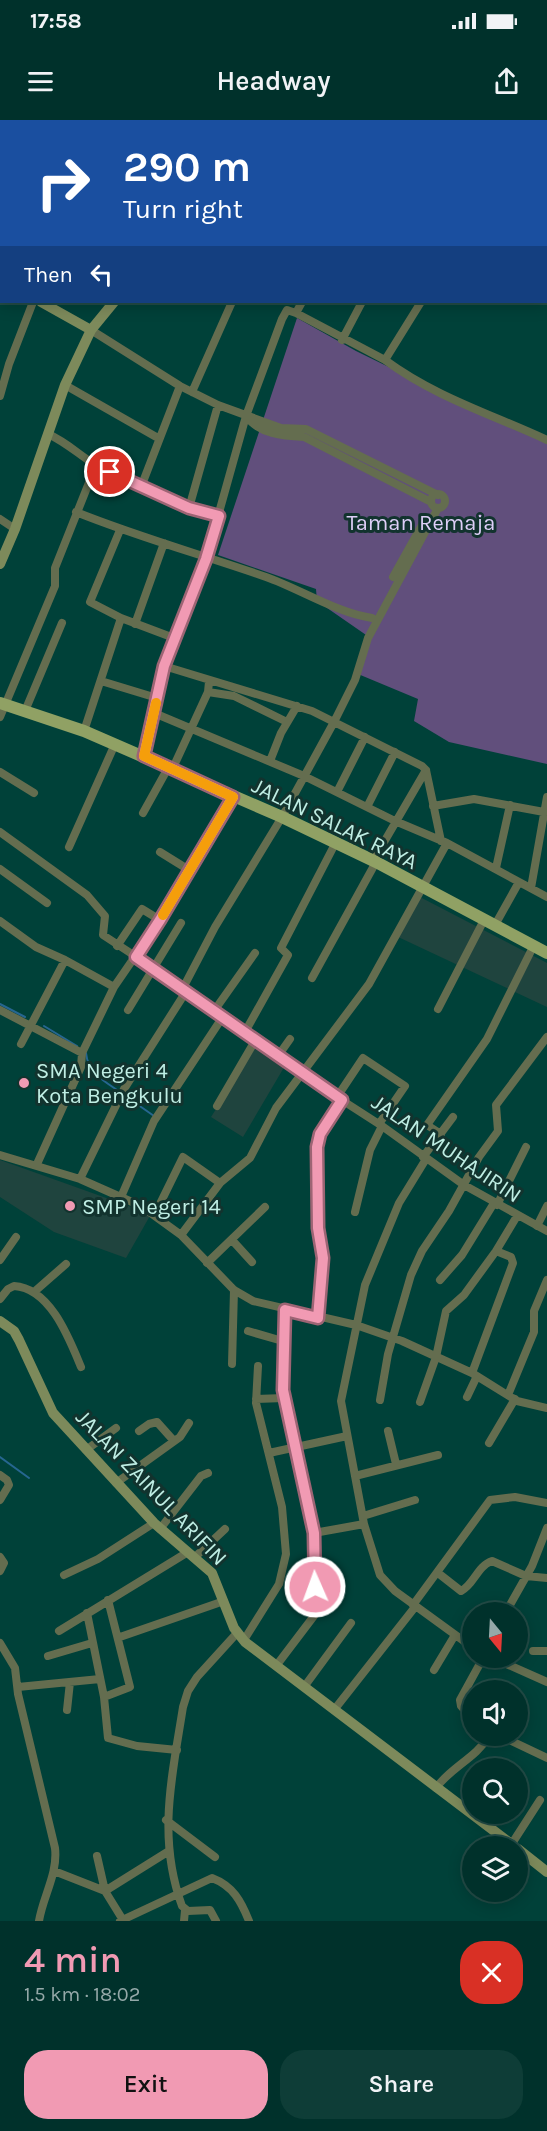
<!DOCTYPE html>
<html lang="en">
<head>
<meta charset="utf-8">
<style>
  :root { --surface:#00312b; --page:#0e3d37; --text:#f1f3f6; --muted:#95a9a9; --line:#224c47; --accent:#f19ab3 }
  body { margin:0; font-family:Karla,sans-serif; background:var(--page); color:var(--text); height:100vh; display:flex; flex-direction:column; font-size:22px; white-space:nowrap }
  * { box-sizing:border-box; margin:0 }
  p { font-size:20px; color:var(--muted) }
  .icon { flex:none; width:33px; height:33px; fill:none; stroke:currentColor; stroke-width:2; stroke-linecap:round; stroke-linejoin:round }
  .map { position:relative; height:1801px; overflow:hidden }
  .sheet { display:flex; flex-direction:column; background:var(--surface); flex:1 }
  .sheet>* { flex:none }
  .guide { position:absolute; left:0px; top:0px; width:548px; height:183px; box-shadow:0 3px 15px #0003,0 0 0 2px var(--line); background:#1a4fa0; color:#fff; overflow:hidden }
  .needle { width:39px; rotate:162deg }
  .fabs { position:absolute; left:462px; top:1482px; display:grid; gap:12px }
  .fabs a { display:grid; place-items:center; width:66px; height:66px; border-radius:50%; background:var(--surface); box-shadow:0 3px 15px #0003,0 0 0 2px var(--line); font-size:30px }
  .pin { position:absolute; display:grid; place-items:center; width:51px; height:51px; color:#fff; margin:-26px; border:3px solid #fff; border-radius:50%; box-shadow:0 2px 6px #0007 }
  .me { position:absolute; width:66px; margin:-33px; rotate:358deg; stroke-linejoin:round; filter:drop-shadow(0 0 4px #0008) }
  .turn { display:flex; align-items:center; gap:21px; height:126px; padding:0 24px; font-size:27px }
  .turn .icon { width:78px; height:78px; stroke-width:2.5 }
  .turn b { display:block; font-size:42px; line-height:51px }
  .then { display:flex; align-items:center; height:57px; padding:0 24px; background:#0003; gap:12px; font-size:22px }
  .round { display:grid; place-items:center; flex:none; width:63px; height:63px; border-radius:24px; background:var(--page) }
  .head { display:flex; align-items:center; justify-content:space-between; height:102px; padding:0 24px }
  h1 { font-size:36px; font-weight:600; line-height:45px; color:var(--accent) }
  .cta { display:flex; gap:12px; margin-top:auto; padding:12px 24px }
  .cta a { flex:1; height:69px; border-radius:24px; background:var(--accent); color:#111; font-size:24px; font-weight:600; line-height:69px; text-align:center }
  .cta a+a { background:var(--page); color:var(--text) }
  .status { display:flex; justify-content:space-between; align-items:center; height:42px; padding:0 30px; background:var(--surface); direction:ltr }
  .status svg { height:16px; fill:currentColor }
  header { display:flex; justify-content:space-between; align-items:center; height:78px; padding:0 24px; background:var(--surface); font-size:27px; font-weight:600 }
  .map>svg:first-child { display:block }
  .built { fill:#1f443e }
  .green { fill:#614f7c }
  .lines { fill:none; stroke-linecap:round; stroke-linejoin:round }
  .stream { stroke:#266690; stroke-width:2 }
  .street { stroke:#646d4f; stroke-width:8 }
  .secondary { stroke:#7d8a5b; stroke-width:10 }
  .primary { stroke:#90a164; stroke-width:12 }
  .route-casing { stroke:#9d6474; stroke-width:15 }
  .route { stroke:#f19ab3; stroke-width:10 }
  .slow { stroke:#f59e0b; stroke-width:10 }
  .poi-dot { fill:#f19ab3; stroke:#12332e; stroke-width:2 }
  .labels { text-anchor:middle; stroke-width:6; stroke-linejoin:round; paint-order:stroke }
  .park-label { font-size:22px; fill:#decff8; stroke:#12332e }
  .street-label { font-size:22px; fill:#bfeee4; stroke:#12332e }
  .poi-label { font-size:22px; fill:#bfeee4; stroke:#12332e; text-anchor:start }
</style>
</head>
<body>
<div class="status"><b>17:58</b><svg viewBox="0 0 49 12"><path d="M0 12V9h3v3zM5 12V6h3v6zM10 12V3h3v9zM15 12V0h3v12zM26 1h20v11H26zM47 4h2v5h-2z"/></svg></div>
<header><svg class="icon" aria-label="menu" viewBox="0 0 24 24"><path d="M4 6h16M4 12h16M4 18h16"/></svg>Headway<svg class="icon" aria-label="share" viewBox="0 0 24 24"><path d="M12 15V3M7 8l5-5 5 5M5 13v7h14v-7"/></svg></header>
<div class="map">
<svg width="547" height="1801" viewBox="0 0 547 1801">
  <rect width="100%" height="100%" fill="#004139"/>
  <path class="built" d="M418 776 547 843V887L396 816Z
    M258 923 286 944 243 1017 211 997Z
    M0 1040 151 1094 126 1138 54 1112 0 1077Z"/>
  <path class="green" d="M297 198 356 231 493 298 547 316V644L449 622 414 601 418 579 358 554 369 517 317 481 316 469 218 435Z"/>
  <g class="lines">
    <path class="stream" d="M0 884 25 897
      M44 906 77 926
      M86 933C88 953 104 961 120 972
      M124 975 154 996
      M0 1337 29 1358"/>
    <path class="street" d="M42 0 44 2
      M142 2 143 0
      M317 2 318 0
      M413 2 414 0
      M546 2H547
      M0 113 2 110
      M296 193 302 182
      M91 210 180 266 218 285 281 308 306 309 438 375
      M342 220 362 182
      M385 240C435 277 491 294 547 320
      M65 265 158 318
      M192 272 232 182
      M0 276 9 244 33 182
      M246 296C259 314 283 316 304 317L431 382
      M48 314C66 322 78 334 94 344 132 367 176 385 219 396
      M141 367 180 266
      M431 381a7 7 0 1 1 14 0a7 7 0 1 1-14 0Z
      M189 388 218 285
      M76 392C138 417 203 435 266 457 300 469 337 493 372 498
      M0 399 15 409
      M120 410 90 482 121 498
      M393 457 422 405
      M135 504 164 423
      M164 546 312 591 422 646 426 650 441 721
      M101 561 157 578
      M208 572 234 576 287 602
      M25 591 62 503
      M154 593 304 656 395 701 447 723 547 777
      M0 597 55 466V448L96 345
      M84 611 121 498 174 518
      M144 636 164 546 206 439 246 296 282 199 287 190 296 193 385 240 421 182
      M270 641 281 613 297 586
      M172 650 208 572 209 562
      M0 652 34 673
      M337 672 365 617
      M433 686 474 679 544 692
      M367 687 395 632
      M143 693 168 648
      M0 712 87 775 105 796 103 815 187 870 337 977 382 1006 464 1065 547 1111
      M69 727 115 624
      M160 732 189 750
      M373 741 426 650
      M496 748 510 685
      M0 749 47 783
      M531 768 547 677
      M0 801 36 827 65 840 114 867
      M495 805 519 762
      M117 826 142 789 160 800
      M312 858 376 742
      M183 868 215 807 282 697 334 602 355 560 368 518 438 388
      M438 889 484 800
      M0 890 82 933
      M128 890 181 803
      M214 891 255 833
      M245 912 288 835 281 828 336 722
      M21 924 65 840
      M278 936 290 919
      M337 977 363 938 405 966 379 1004
      M217 986 256 919
      M441 1014 427 1005 487 919 534 825
      M0 1035 80 1059 141 1086 181 1115 234 1170 253 1181 356 1205 402 1221 472 1253 517 1281 547 1288
      M423 1037 453 997
      M426 1039 399 1083 365 1165 341 1281 364 1404 380 1455 395 1471 472 1527
      M37 1044 81 947 82 933 114 867 160 800 233 677
      M80 1059 124 969 187 870
      M121 1077 154 1001 222 898
      M497 1085 526 1027
      M355 1092 370 1030 382 1006
      M155 1094 183 1037 220 1063
      M537 1106 547 1086
      M181 1115 220 1063 250 1038 276 988 369 864 447 723
      M232 1120 252 1142
      M0 1140 16 1117
      M207 1143 265 1087
      M440 1160 462 1135 494 1083
      M34 1172 66 1144
      M0 1179 8 1169 14 1166C50 1168 69 1218 81 1247
      M318 1198 323 1138 318 1108 317 1027 320 1014 342 980
      M248 1211 286 1222
      M232 1244 234 1170
      M472 1253 513 1143 511 1137 496 1131
      M508 1275 534 1212V1191L547 1160
      M467 1277 477 1256
      M256 1279 284 1278
      M380 1280 388 1234 411 1155 422 1131 449 1091 479 1037 498 1011 496 985 547 917
      M420 1282 436 1237 446 1191 464 1175 496 1131 517 1096
      M139 1311 149 1304 157 1302 174 1321
      M388 1311 396 1344
      M489 1323 515 1279
      M86 1330 116 1308
      M269 1333 347 1316
      M0 1355 7 1360 9 1365 0 1380
      M355 1356 438 1335
      M116 1363 180 1317 189 1303
      M363 1396 415 1380
      M160 1409 201 1356 208 1353
      M314 1413 364 1404
      M0 1437 4 1443 0 1451
      M195 1437 225 1409
      M438 1453 461 1471C474 1465 477 1446 492 1441L526 1456 547 1458
      M64 1455 98 1439 154 1403
      M413 1485 490 1380 515 1377 547 1383
      M506 1492 532 1446 547 1408
      M87 1493 104 1577 108 1618 137 1626 177 1630
      M59 1511 188 1432
      M120 1517 224 1481
      M244 1520 279 1464 286 1434 282 1387 256 1283 258 1246
      M0 1523 15 1548 18 1574 55 1728C58 1754 43 1776 39 1801
      M533 1531H547
      M48 1536 92 1523
      M493 1538 547 1562
      M276 1546 320 1488 314 1459V1413L283 1270 285 1190
      M434 1550 455 1515
      M18 1567 100 1559
      M304 1567 351 1503
      M104 1577 130 1567 108 1480
      M67 1590 70 1562
      M334 1590 415 1487
      M472 1599 461 1586 460 1580 483 1538
      M501 1616 547 1638
      M436 1668C451 1647 476 1638 489 1616
      M166 1700 215 1737
      M511 1725 540 1680
      M97 1736 105 1771 123 1800
      M54 1751 105 1771 169 1731
      M120 1801 212 1758C233 1766 241 1781 249 1801
      M184 1801 185 1790
      M216 1801 210 1790 188 1791 182 1786C157 1717 172 1657 183 1587L188 1571 197 1557 237 1513"/>
    <path class="secondary" d="M205 2 206 0
      M0 160H2
      M41 182 91 210
      M0 444 15 409 65 265 91 210 114 182
      M0 1201 14 1211 19 1220 53 1293 154 1403 212 1453 234 1508 245 1522 514 1726
      M518 1729 547 1752"/>
    <path class="primary" d="M340 0 343 2
      M355 0 358 2
      M546 100H547
      M546 109H547
      M0 583 84 611 282 697 376 742 547 833"/>
  </g>
  <g class="lines">
    <defs>
      <path id="route" d="M110 352 189 388 219 396 206 439 164 546 144 636 233 677 160 800 136 837 342 980 320 1014 317 1027 318 1108 323 1138 318 1198 285 1190 283 1270 314 1413 315 1467"/>
    </defs>
    <use href="#route" class="route-casing"/>
    <use href="#route" class="route"/>
    <path class="slow" d="M156 583 144 636 233 677 163 795"/>
  </g>
  <g class="poi-dot">
    <circle cx="24" cy="963" r="6"/>
    <circle cx="70" cy="1086" r="6"/>
  </g>
  <g class="labels">
    <g class="park-label">
      <text x="421" y="410">Taman Remaja</text>
    </g>
    <g class="street-label">
      <text transform="translate(335 703) rotate(26)" y="8">JALAN SALAK RAYA</text>
      <text transform="translate(447 1028) rotate(34)" y="8">JALAN MUHAJIRIN</text>
      <text transform="translate(152 1367) rotate(46)" y="8">JALAN ZAINUL ARIFIN</text>
    </g>
    <g class="poi-label">
      <text x="36" y="958">SMA Negeri 4<tspan x="36" dy="25">Kota Bengkulu</tspan></text>
      <text x="82" y="1094">SMP Negeri 14</text>
    </g>
  </g>
</svg>
<div class="fabs">
<a><svg class="needle" viewBox="-14 -14 28 28"><path d="M0-13l5 13h-10z" fill="#e53935"/><path d="M0 13l5-13h-10z" fill="#95a9a9"/></svg></a>
<a><svg class="icon" aria-label="sound" viewBox="0 0 24 24"><path d="M4 9h4l5-4v14l-5-4H4zM17 9q2 3 0 6"/></svg></a>
<a><svg class="icon" aria-label="search" viewBox="0 0 24 24"><circle cx="10" cy="10" r="6"/><path d="M15 15l6 6"/></svg></a>
<a><svg class="icon" aria-label="layers" viewBox="0 0 24 24"><path d="M12 4l9 5-9 5-9-5zM3 14l9 5 9-5"/></svg></a>
</div>
<div class="pin" style="left:110px;top:352px;background:#d93025"><svg class="icon" aria-label="arrive" viewBox="0 0 24 24"><path d="M6 21V4h12l-3 4 3 4H6"/></svg></div>
<svg class="me" style="left:315px;top:1467px" viewBox="-20 -20 40 40"><circle r="17" fill="#f19ab3" stroke="#fff" stroke-width="3"/><path d="M0-11L8 9 0 5-8 9z" fill="#fff"/></svg>
<div class="guide">
<div class="turn"><svg class="icon" aria-label="right" viewBox="0 0 24 24"><path d="M7 20v-9h11M14 6l5 5-5 5"/></svg><div><b>290 m</b>Turn right</div></div>
<div class="then">Then<svg class="icon" aria-label="left" viewBox="0 0 24 24"><path d="M17 20v-9H6M10 6l-5 5 5 5"/></svg></div>
</div>
</div>
<section class="sheet">
<div class="head"><div><h1>4 min</h1><p>1.5 km · 18:02</p></div><a class="round" style="background:#d93025;color:#fff"><svg class="icon" aria-label="close" viewBox="0 0 24 24"><path d="M6 6l12 12M18 6L6 18"/></svg></a></div>
<div class="cta"><a>Exit</a><a>Share</a></div>
</section>
</body>
</html>
